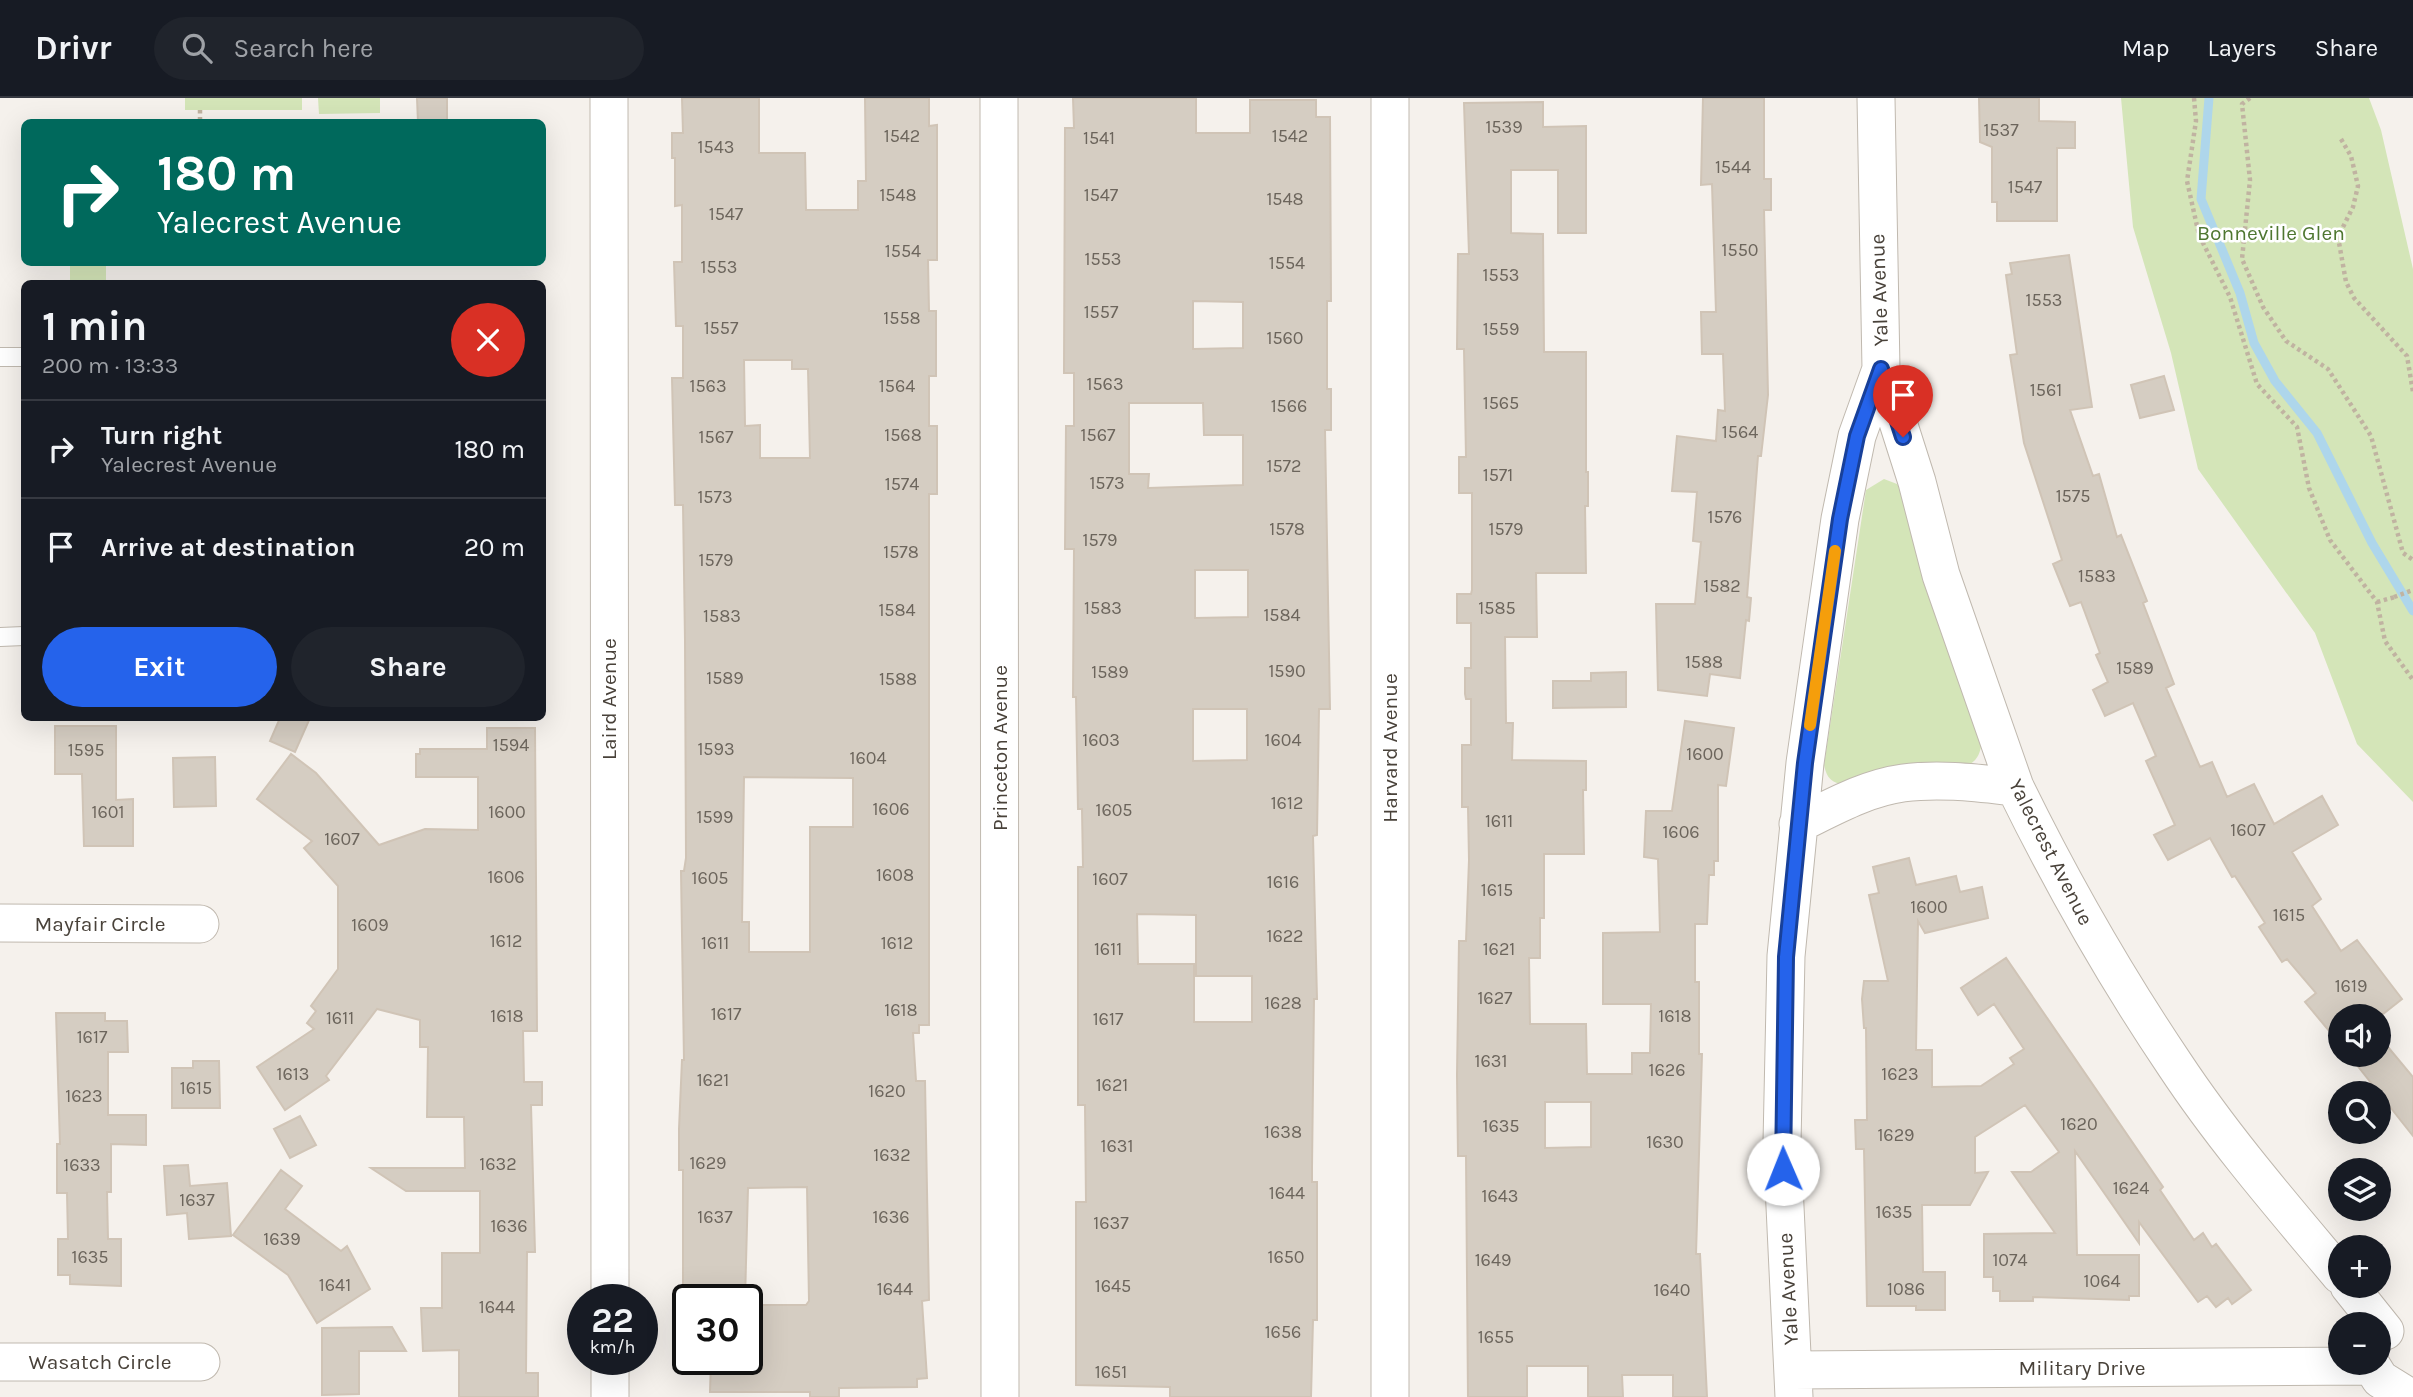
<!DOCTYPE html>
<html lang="en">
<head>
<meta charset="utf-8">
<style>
  :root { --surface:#171b24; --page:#20242c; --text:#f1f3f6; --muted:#9ea1a6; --line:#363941; --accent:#2563eb }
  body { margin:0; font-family:Karla,sans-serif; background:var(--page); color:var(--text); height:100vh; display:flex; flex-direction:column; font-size:26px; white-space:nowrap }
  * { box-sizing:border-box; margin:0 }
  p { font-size:23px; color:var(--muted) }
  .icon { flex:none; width:38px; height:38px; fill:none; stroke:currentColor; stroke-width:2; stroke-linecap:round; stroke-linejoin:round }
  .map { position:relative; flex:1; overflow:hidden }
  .drawer { position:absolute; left:21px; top:182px; width:525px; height:441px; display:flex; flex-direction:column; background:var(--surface); border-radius:10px; box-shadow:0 7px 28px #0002 }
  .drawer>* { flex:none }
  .guide { position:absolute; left:21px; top:21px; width:525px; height:147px; border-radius:10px; box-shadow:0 7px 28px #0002; background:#00695c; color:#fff; overflow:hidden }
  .fabs { position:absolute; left:2328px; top:906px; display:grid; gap:14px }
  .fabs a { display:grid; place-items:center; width:63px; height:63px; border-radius:50%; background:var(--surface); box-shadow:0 7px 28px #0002; font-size:35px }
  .speed { position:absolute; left:567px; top:1186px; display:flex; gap:14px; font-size:35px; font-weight:700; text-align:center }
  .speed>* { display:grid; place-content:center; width:91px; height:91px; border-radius:50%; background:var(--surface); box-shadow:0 7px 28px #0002; line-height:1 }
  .speed small { font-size:18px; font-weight:400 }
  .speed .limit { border:4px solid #111; border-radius:10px; background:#fff; color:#111 }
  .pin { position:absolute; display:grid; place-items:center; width:60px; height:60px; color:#fff; margin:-72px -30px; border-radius:50% 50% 50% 0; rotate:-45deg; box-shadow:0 0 7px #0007 }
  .pin .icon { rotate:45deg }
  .me { position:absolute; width:77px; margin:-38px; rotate:359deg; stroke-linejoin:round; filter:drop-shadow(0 0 5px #0008) }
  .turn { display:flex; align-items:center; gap:24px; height:147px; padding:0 21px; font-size:32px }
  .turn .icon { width:91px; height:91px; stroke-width:2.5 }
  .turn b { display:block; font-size:49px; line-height:60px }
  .round { display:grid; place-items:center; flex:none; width:74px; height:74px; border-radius:37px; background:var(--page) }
  .summary { display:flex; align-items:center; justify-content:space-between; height:119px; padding:0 21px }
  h1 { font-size:42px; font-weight:700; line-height:52px }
  .button { display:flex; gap:14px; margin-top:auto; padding:14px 21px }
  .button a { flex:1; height:80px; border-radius:42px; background:var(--accent); color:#fff; font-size:28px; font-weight:700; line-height:80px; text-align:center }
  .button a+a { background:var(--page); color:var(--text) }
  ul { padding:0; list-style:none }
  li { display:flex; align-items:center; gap:21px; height:98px; padding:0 21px; border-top:2px solid var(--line) }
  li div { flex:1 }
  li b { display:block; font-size:26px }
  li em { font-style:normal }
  header { display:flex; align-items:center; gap:42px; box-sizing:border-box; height:98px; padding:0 35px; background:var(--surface); border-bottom:2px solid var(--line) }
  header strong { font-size:33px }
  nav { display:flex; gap:38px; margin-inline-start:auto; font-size:24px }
  .search { width:490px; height:63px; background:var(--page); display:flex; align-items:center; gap:18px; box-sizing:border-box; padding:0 24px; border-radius:38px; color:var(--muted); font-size:26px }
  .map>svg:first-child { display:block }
  .green { fill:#d4e5b8 }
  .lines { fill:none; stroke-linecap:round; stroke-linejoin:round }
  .stream { stroke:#aed6eb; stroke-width:9 }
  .building { fill:#d5cdc2; stroke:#d0c4b6; stroke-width:2; fill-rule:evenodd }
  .lane-casing { stroke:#c0b9af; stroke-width:20 }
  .street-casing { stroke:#c0b9af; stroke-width:39 }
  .path { stroke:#c0b3a1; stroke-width:4.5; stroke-dasharray:3.5 3.5; stroke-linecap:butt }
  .lane { stroke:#fff; stroke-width:18 }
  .street { stroke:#fff; stroke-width:37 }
  .route-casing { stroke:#184099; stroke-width:18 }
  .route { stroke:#2563eb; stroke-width:12 }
  .slow { stroke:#f59e0b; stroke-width:12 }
  .labels { text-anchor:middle; stroke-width:5; stroke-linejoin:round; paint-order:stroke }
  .number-label { font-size:18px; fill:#6c655c }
  .park-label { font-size:21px; fill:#4f7731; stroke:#fff }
  .street-label { font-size:21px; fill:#49423a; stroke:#fff }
</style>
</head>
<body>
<header>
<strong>Drivr</strong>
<div class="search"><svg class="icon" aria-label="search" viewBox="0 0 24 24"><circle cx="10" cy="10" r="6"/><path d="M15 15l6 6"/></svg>Search here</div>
<nav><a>Map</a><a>Layers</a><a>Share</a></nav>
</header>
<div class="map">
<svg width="2413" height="1299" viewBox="0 0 2413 1299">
  <rect width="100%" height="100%" fill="#f5f1ec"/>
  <path class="green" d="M185 0H302V12H185Z
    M318 0H380V15L319 16Z
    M2121 0H2369L2381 32 2413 171V704L2357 646 2315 535 2198 371 2171 255 2133 129Z
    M70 165H106V185H70Z
    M1884 381 1897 386 1905 397 1925 487 1982 643C1980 657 1977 664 1964 669L1846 687C1832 685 1827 681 1824 667L1866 392Z"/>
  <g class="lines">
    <path class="stream" d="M2209 0 2201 101 2240 195 2254 245 2275 283 2317 335 2372 445 2413 513"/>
  </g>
  <path class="building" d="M417 0H447V24H418Z
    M682 0H759V55H805L806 112H858V83H866L865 0H929V28L937 27V162H928L929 213H936V278H929V328H937V396H929V927H919V935H913L916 983H925L929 1202 922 1203 927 1280 917 1281V1289L839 1290V1299H810V1294H710L711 1262H747V1207H806L809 1203 807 1089 748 1090 745 1202H683V1072H679V1031L682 962H684L681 773H684L686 760 685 542 683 407H675L672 280H683V228H676L674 164H682V107L675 108V60H672V35H683ZM744 262H792V271H808L810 360H760V327L745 328ZM744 679 853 680V729H810V854H749V824H742Z
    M1073 0H1196V35H1250V2H1316V19H1330L1331 203H1327V291H1331V332H1325L1330 611H1319L1317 737 1313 738 1317 901H1314L1312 1070V1084H1317V1222H1313L1311 1299H1170V1289L1076 1287V1104H1086L1085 1007H1078V769H1083L1082 711H1078L1076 599H1073L1074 451H1065L1066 328H1074V275H1064L1065 30H1074ZM1193 203 1243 204V250L1193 251ZM1129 305H1203L1204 337H1243V387L1148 390 1149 376H1129ZM1195 472H1248V519L1195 520ZM1193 611H1247V662L1193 663ZM1137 816 1196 817V878H1252V924H1194V866H1138Z
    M1703 0H1764V81H1771V112H1764L1768 297 1761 358H1758L1747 499 1751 500 1749 523 1746 522 1740 580 1710 576 1707 598 1658 592 1656 506H1695L1701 444 1693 443 1697 394 1672 393 1677 338 1716 343 1718 312 1725 313 1723 256H1702L1701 214H1716L1712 86 1701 87Z
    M1979 0H2039V23L2075 24V50H2057V123H1997V104H1992V49L1980 44Z
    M1543 4V29L1586 28V135H1558V72H1511V135L1543 136 1544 254H1586V374H1588V408H1585L1586 475H1536L1537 539H1505L1506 625H1513L1512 662 1586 663V692H1583L1584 756H1544V820H1540V860H1529L1530 926H1586L1587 976H1632V955H1650L1651 906H1603V835L1660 834 1658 761 1644 759 1646 713H1672L1685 623 1734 630 1726 688 1718 687V763H1714V777H1709L1707 826H1695V884H1699V956H1702L1696 1156H1700L1707 1299H1673V1277H1622L1623 1299H1588V1268H1527V1299H1468L1466 1058H1458L1457 977 1459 843H1466L1469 762 1468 709H1462V647H1471V601H1466L1465 596V570H1471V525H1457V496H1471L1472 492V395H1459V359H1466L1464 251H1457L1458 156H1469L1464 5ZM1545 1004H1591V1049L1545 1050Z
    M2069 157 2092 309 2070 312 2093 378 2099 376 2117 439 2121 437 2147 503 2143 505 2174 586 2166 590 2200 669 2212 664 2227 699 2254 686 2274 726 2322 698 2338 727 2292 754 2321 801 2312 808 2341 853 2357 842 2402 901 2378 920 2340 919V946L2305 904 2316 895 2287 861 2282 864 2259 829 2265 825 2235 778 2232 779 2210 740 2168 762 2154 737 2175 727 2146 663 2156 658 2133 605 2105 618 2093 592 2108 584 2096 557 2100 555 2081 504 2070 508 2053 466 2062 462 2024 345 2010 257 2017 256 2006 177 2012 176 2010 165Z
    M2164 278 2174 312 2140 320 2131 287Z
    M1626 574V609L1553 610V583H1591V575Z
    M280 620H310L295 654 270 643Z
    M55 628H116V702L133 701V748H84L82 676H55Z
    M487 630H535L537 933H523L524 984H542V1007H531L535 1154H527L526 1275H538V1299H459V1252L423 1253 421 1210H442V1155H480V1093H406L371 1070H465L464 1019H427L428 949H420V922L377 911 326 978 329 982 285 1012 257 969 314 931 307 925 316 913 311 908 338 871V788L304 750 312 743 257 701 291 656 316 675 379 747 425 731 478 732V679H416V656H420V651H487Z
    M215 659 216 708 174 709 173 660Z
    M1909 760 1916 787 1956 778 1960 794 1982 789 1988 820 1925 835 1918 823 1916 952H1932V989L1981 988 2014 966 2010 960 2024 951 1994 906 1978 917 1961 890 2006 860 2163 1089 2160 1092 2194 1142 2203 1135 2212 1149 2216 1146 2251 1192 2232 1206 2228 1200 2216 1209 2207 1198 2198 1204 2139 1124V1145L2075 1053 2077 1157H2139V1198H2129V1202L2033 1199V1203H2000V1193H1993V1179H1984V1136L2055 1135 2012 1074H2031L2059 1054 2025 1007 1975 1039V1075L1988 1074 1970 1107H1922L1923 1174H1945V1212H1916V1208H1867L1864 1051H1856L1855 1022H1867L1866 930H1864L1862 901 1864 883H1888L1869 797 1879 795 1873 769Z
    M56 915H105V923H127L128 954H108V1017H146V1047L111 1046V1094H107L108 1141H121V1188L70 1186V1177H58V1141H68L67 1095H57V1046H60Z
    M2378 937 2413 979V1038L2349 957H2378Z
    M193 963H219L220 1010H172V970H193Z
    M300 1018 316 1047 290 1060 274 1031Z
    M188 1067 190 1088 227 1085 231 1138 189 1141 187 1115 167 1117 164 1068Z
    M281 1072 302 1088 285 1111 341 1153 347 1148 370 1191 317 1225 288 1177 233 1137Z
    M392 1229 406 1253H359V1296L322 1297V1230Z"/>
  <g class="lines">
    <defs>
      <path id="lane" d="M0 259H24
        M0 539 24 538"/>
      <path id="street" d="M609 0 610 1202
        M999 0 1000 1299
        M1390 0V1299
        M1881 271 1917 384 1941 477 2015 689C2062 785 2115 878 2175 967 2224 1041 2283 1109 2340 1177
        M1798 726C1831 710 1866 690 1903 685 1940 680 1978 685 2015 689
        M0 825 200 826
        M2349 1188 2385 1233
        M610 1262V1299
        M0 1264H201
        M2370 1265 2380 1281 2409 1299
        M1793 1272 2370 1268
        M1794 1299 1782 1045 1786 858 1805 665 1840 421 1857 338 1881 271 1876 0"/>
    </defs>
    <use href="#lane" class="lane-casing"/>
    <use href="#street" class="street-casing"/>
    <path class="path" d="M2194 0 2196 23 2187 83 2199 137 2230 199 2257 286 2297 329 2309 390 2330 442 2377 504 2385 543 2413 582
      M2250 0 2242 6 2250 82 2242 161 2263 209 2286 243 2328 271 2371 338 2403 455 2413 462
      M200 12V24
      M2341 41 2351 58 2358 88 2353 109 2338 139 2346 184 2354 200 2407 258 2413 294
      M2394 499 2413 492
      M2377 504 2395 499"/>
    <use href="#lane" class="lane"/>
    <use href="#street" class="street"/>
  </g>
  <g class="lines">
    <defs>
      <path id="route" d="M1783 1071 1786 859 1805 665 1840 421 1857 338 1881 271 1903 339"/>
    </defs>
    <use href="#route" class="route-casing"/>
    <use href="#route" class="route"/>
    <path class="slow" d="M1810 627 1835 453"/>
  </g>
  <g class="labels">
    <g class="number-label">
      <text x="1504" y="35">1539</text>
      <text x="2001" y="38">1537</text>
      <text x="902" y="44">1542</text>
      <text x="1290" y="44">1542</text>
      <text x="1099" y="46">1541</text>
      <text x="716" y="55">1543</text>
      <text x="1733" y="75">1544</text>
      <text x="2025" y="95">1547</text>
      <text x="898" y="103">1548</text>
      <text x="1101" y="103">1547</text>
      <text x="1285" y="107">1548</text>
      <text x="726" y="122">1547</text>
      <text x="1740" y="158">1550</text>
      <text x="903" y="159">1554</text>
      <text x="1103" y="167">1553</text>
      <text x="1287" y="171">1554</text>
      <text x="719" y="175">1553</text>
      <text x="1501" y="183">1553</text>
      <text x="2044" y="208">1553</text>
      <text x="1101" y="220">1557</text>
      <text x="902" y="226">1558</text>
      <text x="721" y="236">1557</text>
      <text x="1501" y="237">1559</text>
      <text x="1285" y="246">1560</text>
      <text x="1105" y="292">1563</text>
      <text x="708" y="294">1563</text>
      <text x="897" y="294">1564</text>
      <text x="2046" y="298">1561</text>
      <text x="1501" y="311">1565</text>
      <text x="1289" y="314">1566</text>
      <text x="1740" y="340">1564</text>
      <text x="903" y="343">1568</text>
      <text x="1098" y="343">1567</text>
      <text x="716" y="345">1567</text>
      <text x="1284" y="374">1572</text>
      <text x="1498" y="383">1571</text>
      <text x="1107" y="391">1573</text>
      <text x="902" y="392">1574</text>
      <text x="2073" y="404">1575</text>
      <text x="715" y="405">1573</text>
      <text x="1725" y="425">1576</text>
      <text x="1287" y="437">1578</text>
      <text x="1506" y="437">1579</text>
      <text x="1100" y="448">1579</text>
      <text x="901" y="460">1578</text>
      <text x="716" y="468">1579</text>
      <text x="2097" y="484">1583</text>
      <text x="1722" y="494">1582</text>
      <text x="1103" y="516">1583</text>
      <text x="1497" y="516">1585</text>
      <text x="897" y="518">1584</text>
      <text x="1282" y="523">1584</text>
      <text x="722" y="524">1583</text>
      <text x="1704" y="570">1588</text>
      <text x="2135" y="576">1589</text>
      <text x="1287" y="579">1590</text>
      <text x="1110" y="580">1589</text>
      <text x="725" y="586">1589</text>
      <text x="898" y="587">1588</text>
      <text x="1101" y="648">1603</text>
      <text x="1283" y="648">1604</text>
      <text x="511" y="653">1594</text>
      <text x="716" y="657">1593</text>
      <text x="86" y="658">1595</text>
      <text x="1705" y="662">1600</text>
      <text x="868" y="666">1604</text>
      <text x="1287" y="711">1612</text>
      <text x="891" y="717">1606</text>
      <text x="1114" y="718">1605</text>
      <text x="108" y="720">1601</text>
      <text x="507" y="720">1600</text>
      <text x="715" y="725">1599</text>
      <text x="1499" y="729">1611</text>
      <text x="2248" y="738">1607</text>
      <text x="1681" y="740">1606</text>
      <text x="342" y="747">1607</text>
      <text x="895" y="783">1608</text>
      <text x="506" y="785">1606</text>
      <text x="710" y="786">1605</text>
      <text x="1110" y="787">1607</text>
      <text x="1283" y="790">1616</text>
      <text x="1497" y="798">1615</text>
      <text x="1929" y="815">1600</text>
      <text x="2289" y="823">1615</text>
      <text x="370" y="833">1609</text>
      <text x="1285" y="844">1622</text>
      <text x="506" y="849">1612</text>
      <text x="715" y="851">1611</text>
      <text x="897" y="851">1612</text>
      <text x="1108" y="857">1611</text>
      <text x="1499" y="857">1621</text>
      <text x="2351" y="894">1619</text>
      <text x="1495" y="906">1627</text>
      <text x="1283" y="911">1628</text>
      <text x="901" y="918">1618</text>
      <text x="726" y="922">1617</text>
      <text x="507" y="924">1618</text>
      <text x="1675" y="924">1618</text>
      <text x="340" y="926">1611</text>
      <text x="1108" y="927">1617</text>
      <text x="92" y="945">1617</text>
      <text x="1491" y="969">1631</text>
      <text x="1667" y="978">1626</text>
      <text x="293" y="982">1613</text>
      <text x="1900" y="982">1623</text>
      <text x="713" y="988">1621</text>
      <text x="1112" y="993">1621</text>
      <text x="196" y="996">1615</text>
      <text x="887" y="999">1620</text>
      <text x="84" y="1004">1623</text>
      <text x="2079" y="1032">1620</text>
      <text x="1501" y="1034">1635</text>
      <text x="1283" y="1040">1638</text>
      <text x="1896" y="1043">1629</text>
      <text x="1665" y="1050">1630</text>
      <text x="1117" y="1054">1631</text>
      <text x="892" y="1063">1632</text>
      <text x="708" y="1071">1629</text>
      <text x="498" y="1072">1632</text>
      <text x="82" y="1073">1633</text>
      <text x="2131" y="1096">1624</text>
      <text x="1287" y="1101">1644</text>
      <text x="1500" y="1104">1643</text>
      <text x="197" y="1108">1637</text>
      <text x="1894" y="1120">1635</text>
      <text x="715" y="1125">1637</text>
      <text x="891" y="1125">1636</text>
      <text x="1111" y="1131">1637</text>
      <text x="509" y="1134">1636</text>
      <text x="282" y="1147">1639</text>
      <text x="90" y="1165">1635</text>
      <text x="1286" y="1165">1650</text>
      <text x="1493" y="1168">1649</text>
      <text x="2010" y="1168">1074</text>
      <text x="2102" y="1189">1064</text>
      <text x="335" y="1193">1641</text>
      <text x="1113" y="1194">1645</text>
      <text x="895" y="1197">1644</text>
      <text x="1906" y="1197">1086</text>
      <text x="1672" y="1198">1640</text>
      <text x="497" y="1215">1644</text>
      <text x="1283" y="1240">1656</text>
      <text x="1496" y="1245">1655</text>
      <text x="1111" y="1280">1651</text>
    </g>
    <g class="park-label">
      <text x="2271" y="142">Bonneville Glen</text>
    </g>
    <g class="street-label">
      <text transform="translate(1879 192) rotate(-92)" y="7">Yale Avenue</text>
      <text transform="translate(609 601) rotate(-90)" y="7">Laird Avenue</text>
      <text transform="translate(1000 650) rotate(-90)" y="7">Princeton Avenue</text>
      <text transform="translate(1390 650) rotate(-90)" y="7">Harvard Avenue</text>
      <text transform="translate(2051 754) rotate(63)" y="7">Yalecrest Avenue</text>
      <text x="100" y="833">Mayfair Circle</text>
      <text transform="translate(1788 1191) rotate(-93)" y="7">Yale Avenue</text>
      <text x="100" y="1271">Wasatch Circle</text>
      <text x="2082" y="1277">Military Drive</text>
    </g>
  </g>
</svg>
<div class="fabs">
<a><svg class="icon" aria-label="sound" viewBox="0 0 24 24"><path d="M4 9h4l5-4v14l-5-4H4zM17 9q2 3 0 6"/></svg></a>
<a><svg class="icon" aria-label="search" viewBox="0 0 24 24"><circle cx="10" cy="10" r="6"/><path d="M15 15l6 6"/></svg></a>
<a><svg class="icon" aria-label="layers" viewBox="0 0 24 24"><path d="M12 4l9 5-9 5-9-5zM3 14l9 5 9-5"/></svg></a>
<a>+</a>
<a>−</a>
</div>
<div class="speed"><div>22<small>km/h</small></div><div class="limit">30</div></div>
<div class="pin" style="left:1903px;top:339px;background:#d93025"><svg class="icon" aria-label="arrive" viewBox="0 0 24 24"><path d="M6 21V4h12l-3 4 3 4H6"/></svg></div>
<svg class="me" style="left:1783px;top:1071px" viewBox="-20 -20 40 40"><circle r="19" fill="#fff"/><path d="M0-13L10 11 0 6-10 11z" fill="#2563eb"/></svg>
<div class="guide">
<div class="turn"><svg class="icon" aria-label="right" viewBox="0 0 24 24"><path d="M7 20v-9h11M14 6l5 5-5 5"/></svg><div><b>180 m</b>Yalecrest Avenue</div></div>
</div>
<section class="drawer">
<div class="summary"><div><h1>1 min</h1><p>200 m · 13:33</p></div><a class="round" style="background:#d93025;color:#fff"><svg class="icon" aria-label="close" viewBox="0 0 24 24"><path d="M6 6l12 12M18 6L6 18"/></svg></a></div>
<ul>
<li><svg class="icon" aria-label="right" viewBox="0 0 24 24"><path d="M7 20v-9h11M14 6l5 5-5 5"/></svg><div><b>Turn right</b><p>Yalecrest Avenue</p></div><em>180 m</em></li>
<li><svg class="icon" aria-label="arrive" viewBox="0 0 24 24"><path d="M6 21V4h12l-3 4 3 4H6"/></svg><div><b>Arrive at destination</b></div><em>20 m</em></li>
</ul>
<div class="button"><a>Exit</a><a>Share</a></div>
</section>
</div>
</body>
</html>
